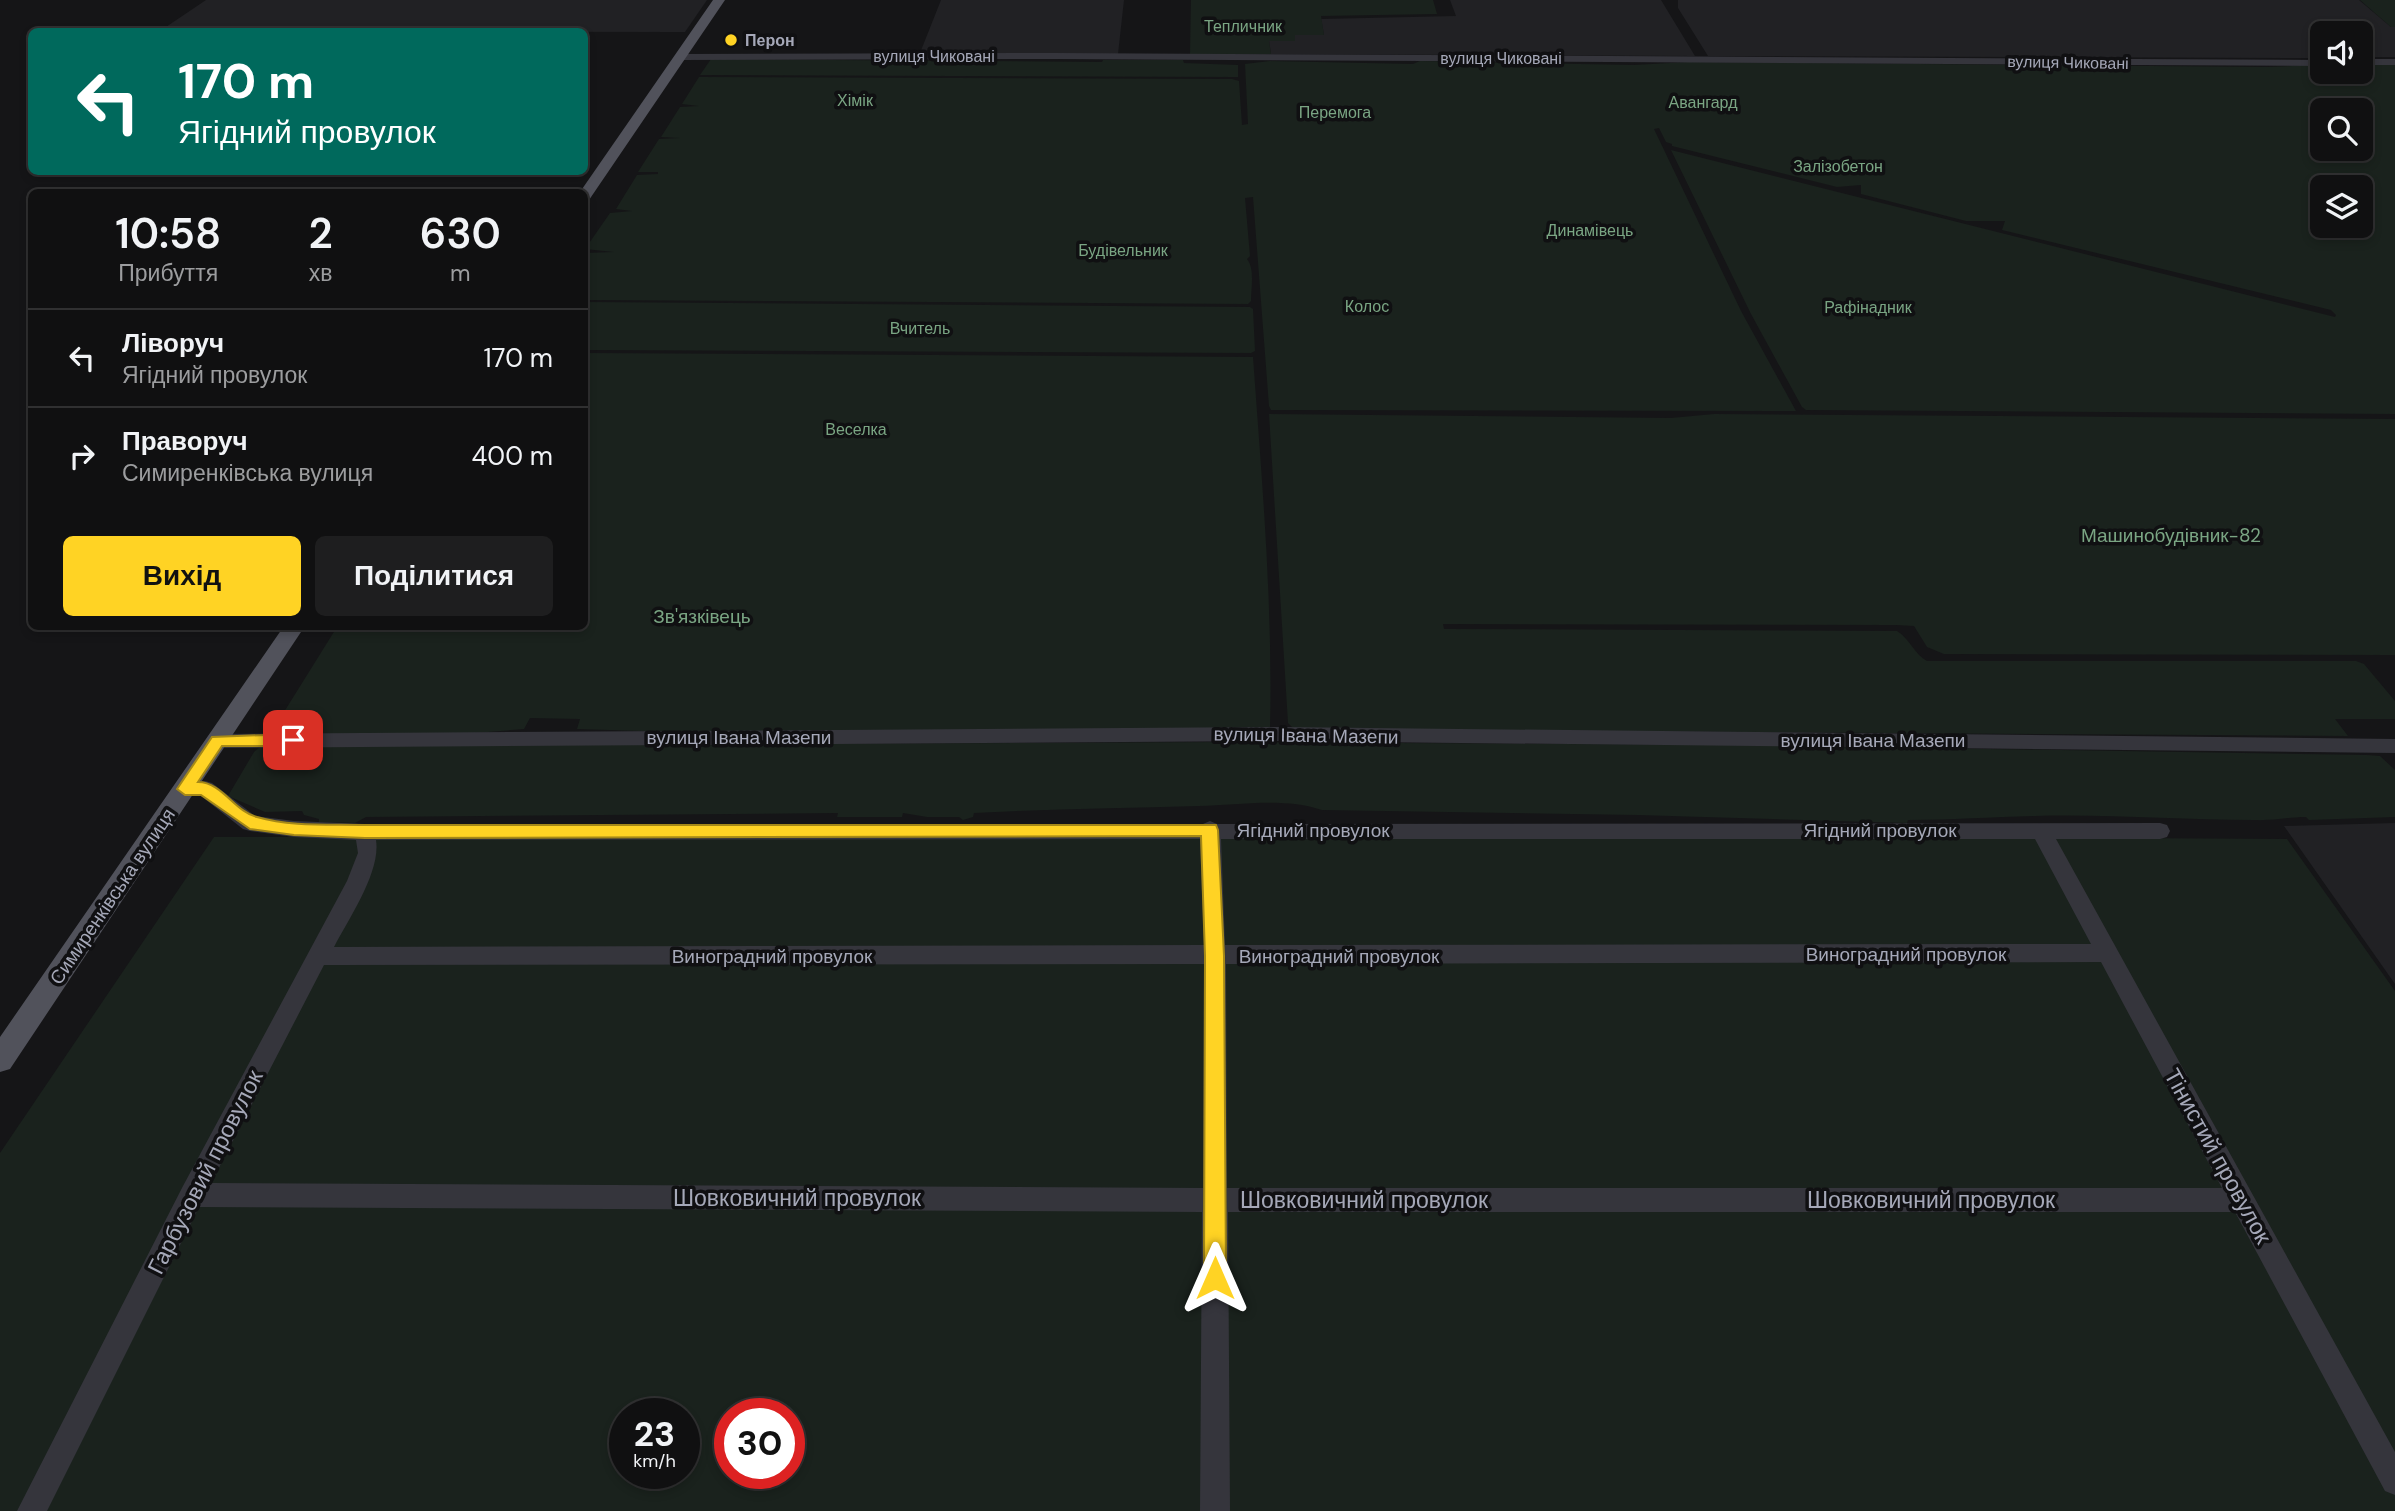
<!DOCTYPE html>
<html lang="uk">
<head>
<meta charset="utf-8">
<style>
  :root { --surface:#101011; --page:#1e1e1f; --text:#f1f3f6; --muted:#9c9d9f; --line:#303031; --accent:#ffd324 }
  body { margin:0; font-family:"DM Sans",sans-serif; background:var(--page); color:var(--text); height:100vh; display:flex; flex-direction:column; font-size:26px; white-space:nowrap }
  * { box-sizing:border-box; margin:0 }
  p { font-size:23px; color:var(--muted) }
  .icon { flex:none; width:38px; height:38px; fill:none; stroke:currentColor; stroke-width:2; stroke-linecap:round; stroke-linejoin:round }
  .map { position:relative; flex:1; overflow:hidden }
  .side { position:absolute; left:28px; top:189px; width:560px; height:441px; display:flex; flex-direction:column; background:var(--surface); border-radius:10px; box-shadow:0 4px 10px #0003,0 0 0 2px var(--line) }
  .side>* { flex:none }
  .top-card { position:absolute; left:28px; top:28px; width:560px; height:147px; border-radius:10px; box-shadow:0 4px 10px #0003,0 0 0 2px var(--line); background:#00695c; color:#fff; overflow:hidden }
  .fabs { position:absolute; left:2310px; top:21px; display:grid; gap:14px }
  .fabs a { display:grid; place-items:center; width:63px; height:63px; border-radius:10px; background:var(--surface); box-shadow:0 4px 10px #0003,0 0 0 2px var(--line); font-size:35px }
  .speed { position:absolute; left:609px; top:1398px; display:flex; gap:14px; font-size:35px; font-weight:700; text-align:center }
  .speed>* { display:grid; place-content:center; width:91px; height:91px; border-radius:50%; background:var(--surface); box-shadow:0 4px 10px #0003,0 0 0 2px var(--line); line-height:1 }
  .speed small { font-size:18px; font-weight:400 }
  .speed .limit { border:10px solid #d22; background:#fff; color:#111 }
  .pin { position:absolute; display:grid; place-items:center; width:60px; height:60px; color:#fff; margin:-30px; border-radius:14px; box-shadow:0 4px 10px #0006 }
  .me { position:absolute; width:77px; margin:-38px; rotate:0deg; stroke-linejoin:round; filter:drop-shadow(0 0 5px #0008) }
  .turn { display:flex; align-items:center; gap:24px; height:147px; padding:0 35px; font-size:32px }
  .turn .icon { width:91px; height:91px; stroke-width:2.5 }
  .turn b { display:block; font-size:49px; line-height:60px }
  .eta { display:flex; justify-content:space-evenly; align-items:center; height:119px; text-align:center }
  .eta b { font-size:42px; font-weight:600; line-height:49px }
  .action { display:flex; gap:14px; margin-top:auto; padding:14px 35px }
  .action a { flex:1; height:80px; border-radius:10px; background:var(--accent); color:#111; font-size:28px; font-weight:600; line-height:80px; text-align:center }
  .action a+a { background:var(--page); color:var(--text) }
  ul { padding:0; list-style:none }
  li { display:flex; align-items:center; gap:21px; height:98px; padding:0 35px; border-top:2px solid var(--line) }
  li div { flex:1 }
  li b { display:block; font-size:26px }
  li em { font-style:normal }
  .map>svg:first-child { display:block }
  .built { fill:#212124 }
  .green { fill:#1a221d; fill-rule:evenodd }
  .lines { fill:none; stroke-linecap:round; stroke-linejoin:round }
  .minor { fill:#35353c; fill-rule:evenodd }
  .major { fill:#51525b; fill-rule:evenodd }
  .route { fill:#ffd324; stroke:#a68917; stroke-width:2 }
  .poi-dot { fill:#ffd324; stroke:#101012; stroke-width:2.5 }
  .labels { text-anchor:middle; stroke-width:7; stroke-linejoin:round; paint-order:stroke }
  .far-park-label { font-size:16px; fill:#7aa583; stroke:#101012 }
  .far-poi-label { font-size:16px; font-weight:bold; fill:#a5a8b8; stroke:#101012; text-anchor:start }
  .far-street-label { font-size:16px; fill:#a5a8b8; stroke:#101012 }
  .park-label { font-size:19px; fill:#7aa583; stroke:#101012 }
  .street-label { font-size:19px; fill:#a5a8b8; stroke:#101012 }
  .near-street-label { font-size:23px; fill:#a5a8b8; stroke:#101012 }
</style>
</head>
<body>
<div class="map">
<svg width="2395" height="1511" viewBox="0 0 2395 1511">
  <rect width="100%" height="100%" fill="#151517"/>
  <path class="built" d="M206 0H707L685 32 160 31Z
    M941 0H1124L1118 54 920 53Z
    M1450 0H1661L1695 56 1271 54 1269 41H1295V35H1324L1321 19 1456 16Z
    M1678 0H2359L2391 27H2395V57H2361V33H2322V58L1708 56 1678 8Z
    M2395 823V984L2284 826Z"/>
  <path class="green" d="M1191 0H1433L1437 14 1321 16 1324 35H1295V41H1269L1271 54H1190Z
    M2360 0H2395V27H2391Z
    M711 59 1102 62 1103 60H1183L1184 63 1238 65V77L700 75Z
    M1270 61 1413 64 1420 61 1634 65 1688 62 2267 67 2322 65V72H2361V64L2395 63V414L1806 410 1802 407 1751 314 1671 150 2335 317 2336 315 2331 310 2002 230 2005 221H1966L1861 194V185L1837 187 1672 146V144L1666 142 1659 128 1654 129 1741 311 1796 411 1271 410 1269 406 1253 197 1245 198 1250 256 1247 259C1255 269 1251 287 1251 301L1248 304 585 300V253L614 252 585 249 610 213 632 211 616 209 637 175 658 174V172H638L659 139 680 138 661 137 680 107 699 106 682 104 699 77 1232 79 1239 81 1242 125 1248 124 1245 64ZM2322 110H2361V149H2322ZM2322 187H2361V226H2322Z
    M585 302 1250 307 1253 309 1255 351 1251 353 585 350Z
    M585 353 1253 357C1262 482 1273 605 1270 729L674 732 577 729 580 719 530 718 524 729 475 733 269 736 337 627 584 626Z
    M1269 414 1671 418 1714 414 2395 419V655L1944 654 1927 647 1914 626 1896 625 1443 624 1444 629 1897 631C1910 639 1915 655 1927 661H2356L2364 664 2395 701V719H2335L2348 736 1294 729 1288 723Z
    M1231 742 1744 745 2367 755 2380 756 2395 770V817L2309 820 2306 817C2289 817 2272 821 2254 820 2181 820 2108 814 2035 816 1993 817 1951 820 1908 820L1907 823 1637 815 1322 810C1285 797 1238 805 1199 806 1124 808 1049 809 974 813L973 817 963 820 959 817H927L903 813 902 817H837L838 813 366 817 355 823 319 822V819L304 815 302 811 265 812 228 796 254 752 261 746Z
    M1432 834 2287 839 2395 991V1511H0V1153L214 837ZM625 1414H684V1474H625ZM730 1414H789V1474H730Z"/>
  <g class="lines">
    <path class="minor" d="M1057 53 2322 60V66L1057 59 679 60 674 57 679 54Z
      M2361 59H2395V65H2361Z
      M1282 727 2395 739V753L1282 741 218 748 211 746 208 741 211 736 218 734Z
      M205 781 212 783 255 816 294 821 365 824H1203L1210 821 1217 824 2160 823 2167 825 2170 831 2167 837 2160 839H2056L2395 1452V1495L2385 1491 2235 1212H1228L1230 1511H1200L1202 1212 199 1207 47 1511H17L183 1186 347 881 358 853 356 840 294 837 250 831 243 829 201 796 178 794 175 789 178 784ZM1200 839 1204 945 334 947C349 918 381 872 376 840ZM1221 839H2035L2091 944 1225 945ZM2101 962 2222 1188H1227L1226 964ZM1204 964 1203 1188 211 1183 324 965Z"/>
    <path class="major" d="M713 0H725L589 200 584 201V192H580Z
      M284 626H305L10 1069 0 1072V1037Z"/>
  </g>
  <path class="route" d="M293 734 301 740 293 746H222L198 782C222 782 235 812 257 817 291 827 330 824 365 825H1216L1218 830 1224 956 1226 1278 1222 1286 1215 1289 1207 1286 1204 1278 1205 956 1201 836 365 838 294 835 250 829 201 795H185L177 789 212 737Z"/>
  <circle class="poi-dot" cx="731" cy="40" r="7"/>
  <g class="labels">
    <g class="far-park-label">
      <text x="1243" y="32">Тепличник</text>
      <text x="855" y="106">Хімік</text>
      <text x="1703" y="108">Авангард</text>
      <text x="1335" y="118">Перемога</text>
      <text x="1838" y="172">Залізобетон</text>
      <text x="1590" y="236">Динамівець</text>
      <text x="1123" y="256">Будівельник</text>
      <text x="1367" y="312">Колос</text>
      <text x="1868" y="313">Рафінадник</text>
      <text x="920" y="334">Вчитель</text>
      <text x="856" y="435">Веселка</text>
    </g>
    <g class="far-poi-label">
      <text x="745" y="46">Перон</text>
    </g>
    <g class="far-street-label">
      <text x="934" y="62">вулиця Чиковані</text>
      <text x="1501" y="64">вулиця Чиковані</text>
      <text transform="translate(2068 62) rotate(1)" y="6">вулиця Чиковані</text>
    </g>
    <g class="park-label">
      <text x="2171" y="542">Машинобудівник-82</text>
      <text x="702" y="623">Зв'язківець</text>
    </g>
    <g class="street-label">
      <text transform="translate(1306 735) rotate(1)" y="7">вулиця Івана Мазепи</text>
      <text x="739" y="744">вулиця Івана Мазепи</text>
      <text x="1873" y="747">вулиця Івана Мазепи</text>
      <text x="1313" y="837">Ягідний провулок</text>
      <text x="1880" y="837">Ягідний провулок</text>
      <text transform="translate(112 896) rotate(-56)" y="7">Симиренківська вулиця</text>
      <text x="1906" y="961">Виноградний провулок</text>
      <text x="772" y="963">Виноградний провулок</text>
      <text x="1339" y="963">Виноградний провулок</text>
    </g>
    <g class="near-street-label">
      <text transform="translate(2218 1156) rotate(61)" y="8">Тінистий провулок</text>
      <text transform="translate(205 1172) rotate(-63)" y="8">Гарбузовий провулок</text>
      <text x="797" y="1206">Шовковичний провулок</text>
      <text x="1364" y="1208">Шовковичний провулок</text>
      <text x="1931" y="1208">Шовковичний провулок</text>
    </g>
  </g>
</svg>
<div class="fabs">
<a><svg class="icon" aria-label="sound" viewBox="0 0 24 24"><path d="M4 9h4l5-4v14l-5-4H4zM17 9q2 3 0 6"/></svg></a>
<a><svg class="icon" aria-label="search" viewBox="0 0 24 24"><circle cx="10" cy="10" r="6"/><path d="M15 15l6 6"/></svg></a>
<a><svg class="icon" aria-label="layers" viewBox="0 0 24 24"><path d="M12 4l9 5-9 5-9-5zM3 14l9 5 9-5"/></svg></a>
</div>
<div class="speed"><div>23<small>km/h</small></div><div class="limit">30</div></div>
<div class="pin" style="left:293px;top:740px;background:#d93025"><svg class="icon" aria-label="arrive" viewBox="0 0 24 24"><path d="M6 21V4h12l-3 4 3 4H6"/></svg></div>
<svg class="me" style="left:1215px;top:1278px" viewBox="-20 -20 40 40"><path d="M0-17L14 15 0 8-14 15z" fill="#ffd324" stroke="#fff" stroke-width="4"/></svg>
<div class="top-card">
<div class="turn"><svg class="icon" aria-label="left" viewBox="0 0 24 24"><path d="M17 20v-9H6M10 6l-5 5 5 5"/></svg><div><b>170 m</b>Ягідний провулок</div></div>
</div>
<section class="side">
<div class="eta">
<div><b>10:58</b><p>Прибуття</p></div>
<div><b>2</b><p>хв</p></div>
<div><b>630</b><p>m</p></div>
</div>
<ul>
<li><svg class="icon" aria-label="left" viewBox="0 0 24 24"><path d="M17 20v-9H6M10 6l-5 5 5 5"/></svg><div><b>Ліворуч</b><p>Ягідний провулок</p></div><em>170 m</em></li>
<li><svg class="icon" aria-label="right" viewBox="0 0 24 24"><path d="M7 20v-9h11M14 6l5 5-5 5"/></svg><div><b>Праворуч</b><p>Симиренківська вулиця</p></div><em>400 m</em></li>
</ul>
<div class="action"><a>Вихід</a><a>Поділитися</a></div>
</section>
</div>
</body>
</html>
